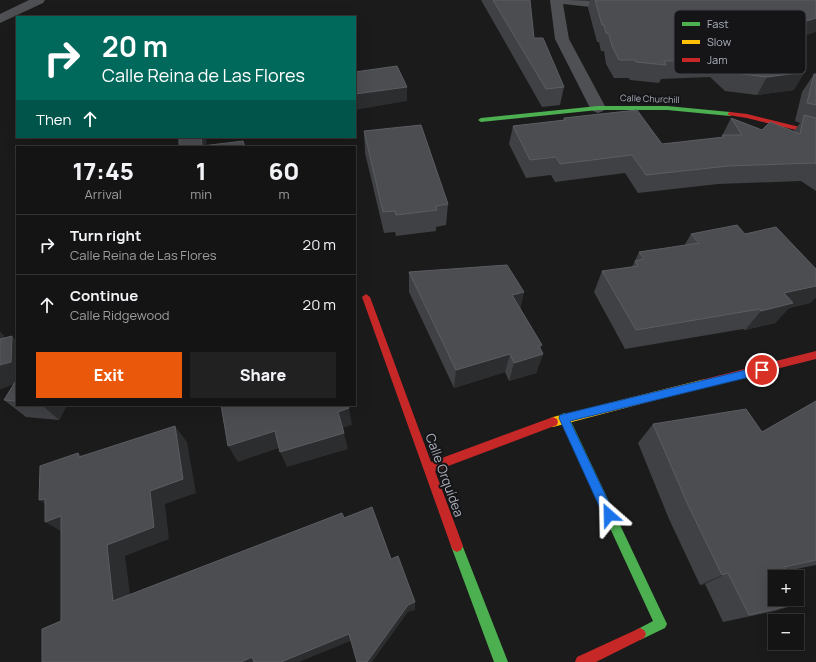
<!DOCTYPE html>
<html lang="en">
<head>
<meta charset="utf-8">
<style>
  :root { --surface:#141414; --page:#212122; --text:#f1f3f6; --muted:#9d9ea0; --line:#333334; --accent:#ea580c }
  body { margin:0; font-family:Manrope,sans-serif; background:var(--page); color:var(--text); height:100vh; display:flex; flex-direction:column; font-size:15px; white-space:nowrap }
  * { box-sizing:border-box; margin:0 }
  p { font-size:13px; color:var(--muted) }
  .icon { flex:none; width:22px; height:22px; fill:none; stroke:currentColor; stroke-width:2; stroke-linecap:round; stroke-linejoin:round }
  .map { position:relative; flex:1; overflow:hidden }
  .side { position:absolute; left:16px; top:146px; width:340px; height:260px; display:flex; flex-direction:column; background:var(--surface); border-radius:0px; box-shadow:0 4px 16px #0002,0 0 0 1px var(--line) }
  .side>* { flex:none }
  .guide { position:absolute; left:16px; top:16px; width:340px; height:122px; border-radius:0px; box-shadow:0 4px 16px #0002,0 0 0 1px var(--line); background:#00695c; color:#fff; overflow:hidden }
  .fabs { position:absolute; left:768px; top:570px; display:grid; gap:8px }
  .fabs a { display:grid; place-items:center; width:36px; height:36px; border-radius:0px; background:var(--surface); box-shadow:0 4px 16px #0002,0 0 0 1px var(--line); font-size:20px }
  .pin { position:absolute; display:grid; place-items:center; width:34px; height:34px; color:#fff; margin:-17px; border:2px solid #fff; border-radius:50%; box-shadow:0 1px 4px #0007 }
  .me { position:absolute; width:44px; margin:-22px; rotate:335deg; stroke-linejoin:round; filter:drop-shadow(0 0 3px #0008) }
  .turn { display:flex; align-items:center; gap:14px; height:84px; padding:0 20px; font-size:18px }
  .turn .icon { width:52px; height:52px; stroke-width:2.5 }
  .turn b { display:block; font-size:28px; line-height:34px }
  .then { display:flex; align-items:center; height:38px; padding:0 20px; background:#0003; gap:8px; font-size:15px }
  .eta { display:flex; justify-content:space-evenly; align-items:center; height:68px; text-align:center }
  .eta b { font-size:24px; font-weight:800; line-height:28px }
  .cta { display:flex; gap:8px; margin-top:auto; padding:8px 20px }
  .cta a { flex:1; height:46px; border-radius:0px; background:var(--accent); color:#fff; font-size:16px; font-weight:800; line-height:46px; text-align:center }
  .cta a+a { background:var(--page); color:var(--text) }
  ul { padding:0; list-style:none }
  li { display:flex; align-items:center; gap:12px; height:60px; padding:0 20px; border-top:1px solid var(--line) }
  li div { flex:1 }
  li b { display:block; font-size:15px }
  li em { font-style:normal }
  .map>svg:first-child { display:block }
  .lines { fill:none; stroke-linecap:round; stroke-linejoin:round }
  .street { fill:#4f5054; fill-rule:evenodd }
  .fast { fill:#4caf50; fill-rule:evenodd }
  .slow { fill:#ffc107; fill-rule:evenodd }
  .jam { fill:#c62828; fill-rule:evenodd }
  .wall { fill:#404144 }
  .shaded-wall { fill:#2c2d2e }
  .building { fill:#4c4d51; stroke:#5a5d62 }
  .route { fill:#1a73e8; stroke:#114b97 }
  .labels { text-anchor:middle; stroke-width:4; stroke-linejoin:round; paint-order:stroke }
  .far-street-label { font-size:9px; fill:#abb1bd; stroke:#151518 }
  .near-street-label { font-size:13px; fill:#abb1bd; stroke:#151518 }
  .key { fill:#151518; stroke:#42444a; stroke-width:1 }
  .key-label { font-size:11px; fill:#abb1bd }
</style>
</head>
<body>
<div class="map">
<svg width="816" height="662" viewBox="0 0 816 662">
  <rect width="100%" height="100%" fill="#1b1b1b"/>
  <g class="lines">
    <path class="street" d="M29 0H45L43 3 0 23V14Z
      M550 0C574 0 599 0 622 3L624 6 622 9 618 10 563 4 569 39 606 108 603 111 598 113 593 111 590 108 555 39Z"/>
    <path class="fast" d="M598 106H667L730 112 733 114 730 116 667 110H598L481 122 478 120 481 118Z
      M564 413 568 415 667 624 665 628 640 640 636 638 634 634 636 630 653 621 559 418 560 415Z
      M457 540 461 542 508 662H494L451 546 453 542Z"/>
    <path class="slow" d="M705 379 708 380 710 383 708 386 705 387 553 427 549 425 548 422 549 419 553 417Z"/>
    <path class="jam" d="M730 112 747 114 816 131V135L747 118 728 115V113Z
      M366 294 370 297 431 462 553 417 557 419 558 422 557 425 435 471 463 546 461 550 457 552 453 550 451 546 362 297Z
      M816 351V359L705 387 702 386 700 383 702 380 705 379Z
      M640 628 644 630 646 634 644 638 596 662H575L577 657Z"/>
  </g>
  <path class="wall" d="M481 0H530L534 38 564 87 560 105 542 107Z
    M590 0H816L793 40 794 90 757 95 725 91 710 77 661 79 659 83 630 80 629 78H614L606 64 604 51H601L599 42H597L588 8Z
    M814 74H816V191L801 181 718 184 638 193 625 173 555 182 551 175 526 178 509 144 513 126 563 120 564 118 662 144 721 138 731 118 762 130 794 131 800 123 795 121 802 92Z
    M364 131 448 204 446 225 436 227V231L396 236 395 232 384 233 365 153Z
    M691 234H745L816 269V297L810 303 789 308 775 323 745 330 743 329 625 349 594 292 602 271 632 267 639 252 684 246Z
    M409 272 524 292 520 309 543 354 536 373 509 381 505 372 454 388 409 292Z
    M0 332 4 336V338L17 341V405H67L59 420 26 417 4 400 14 384 0 389Z
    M816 401V565L787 571 804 602 775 611 723 622 705 584 700 585 669 519 638 443 653 424 762 432Z"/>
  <path class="shaded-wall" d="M816 18V32L779 44 788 27Z
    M805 72 794 90 757 95 767 77Z
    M407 87V101L355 110V94Z
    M201 137H206L207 147H202Z
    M816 286V297L810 303 789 308 775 323 745 330 761 311 784 293Z
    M524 292 519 312 512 295Z
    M0 332 4 336V339L12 336 17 341V383L0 389Z
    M542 345 539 355 543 354 536 373 509 381 514 363 539 346Z
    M510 354 505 372 454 388 456 370Z
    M42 405H67L59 420Z
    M349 408 352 425 342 428 338 412Z
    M175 426 187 442 196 493 165 504 169 539 125 556 132 609 113 601 107 545 150 491Z
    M275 431 282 447 238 462 228 446Z
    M344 433 348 449 287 467 280 452Z
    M78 453 97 468 79 457Z
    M45 499 61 513 39 500Z
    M61 516 66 534 45 522Z
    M728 573 705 584 700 585 722 575Z
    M415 602V610L408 612 372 662H367L408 605Z
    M349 634 353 640 299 662H281Z
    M252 657 261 662H241Z"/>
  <path class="building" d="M493 0H530L534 38H543L564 87 546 89Z
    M595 0H816V18L788 27 805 72 767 77 734 73 719 60 664 61 666 65 636 62 635 60H619L612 46 609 34 606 33 604 25H602Z
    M397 66 407 87 355 94V72Z
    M814 74H816V105L807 103Z
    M637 110 662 144 724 137 722 135H742L731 118 762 130 770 122 800 134 804 115 816 118V164L814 163 728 166 646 175 632 155 560 164 556 157 530 160 513 126 565 120 564 118Z
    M421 125 448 204 436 206 437 210 396 215 395 211 383 212 364 131Z
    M179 137H201L202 146 243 141 245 147H179Z
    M737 225 745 234 776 227 816 269V286L784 293 793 303 761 311 760 309 636 330 602 271 638 266 635 261 644 259 639 252 699 243 691 234Z
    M507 265 524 292 512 295 542 345 539 346 543 354 514 363 510 354 456 370 409 272Z
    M12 336 11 362 0 365V339Z
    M17 379V401L4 400Z
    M816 401V560L784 567 790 577H775V599H797V590L804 602 749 615 728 573 722 575 688 505 653 424 746 409 762 432Z
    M221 405H348L349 408 338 412 344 433 280 452 275 431 228 446Z
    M175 426 183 479 150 491 154 527 107 545 113 601 342 513 344 518 372 507 391 559 398 556 415 602 408 605 367 662H357L349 634 281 662H254L252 657 241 662H42V629L61 621V516L45 522V499L39 500 40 466 78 453 79 457Z"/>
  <path class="route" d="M762 366 765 367 766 370 765 373 762 374 570 421 615 515 613 519 609 520 605 519 559 418 560 415Z"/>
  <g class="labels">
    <g class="far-street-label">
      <text transform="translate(650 99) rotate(2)" y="3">Calle Churchill</text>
    </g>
    <g class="near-street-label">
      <text transform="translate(445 475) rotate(70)" y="5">Calle Orquídea</text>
    </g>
  </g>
  <rect x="674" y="10" width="132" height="64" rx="6" class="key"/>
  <rect x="682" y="22" width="18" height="4" fill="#4caf50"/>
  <rect x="682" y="40" width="18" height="4" fill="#ffc107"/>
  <rect x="682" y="58" width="18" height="4" fill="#c62828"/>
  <g class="key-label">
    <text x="707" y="28">Fast</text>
    <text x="707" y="46">Slow</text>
    <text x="707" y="64">Jam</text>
  </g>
</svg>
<div class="fabs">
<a>+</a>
<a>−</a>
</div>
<div class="pin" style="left:762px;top:370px;background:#d93025"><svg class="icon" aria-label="arrive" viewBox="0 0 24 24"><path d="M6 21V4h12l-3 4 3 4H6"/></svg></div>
<svg class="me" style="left:609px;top:515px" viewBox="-20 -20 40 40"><path d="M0-17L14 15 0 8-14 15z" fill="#1a73e8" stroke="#fff" stroke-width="4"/></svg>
<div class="guide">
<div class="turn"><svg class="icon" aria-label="right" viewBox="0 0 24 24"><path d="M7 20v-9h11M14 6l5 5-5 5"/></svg><div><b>20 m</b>Calle Reina de Las Flores</div></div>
<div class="then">Then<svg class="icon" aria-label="ahead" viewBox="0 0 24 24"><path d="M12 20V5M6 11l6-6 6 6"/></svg></div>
</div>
<section class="side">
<div class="eta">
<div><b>17:45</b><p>Arrival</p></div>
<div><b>1</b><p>min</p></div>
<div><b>60</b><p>m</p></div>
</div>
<ul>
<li><svg class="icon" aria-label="right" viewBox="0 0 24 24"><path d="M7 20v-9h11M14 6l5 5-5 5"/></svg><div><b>Turn right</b><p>Calle Reina de Las Flores</p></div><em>20 m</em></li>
<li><svg class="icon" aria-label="ahead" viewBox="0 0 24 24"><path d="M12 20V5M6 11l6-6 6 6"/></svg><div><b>Continue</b><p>Calle Ridgewood</p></div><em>20 m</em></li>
</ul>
<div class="cta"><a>Exit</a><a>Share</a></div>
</section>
</div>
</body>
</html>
